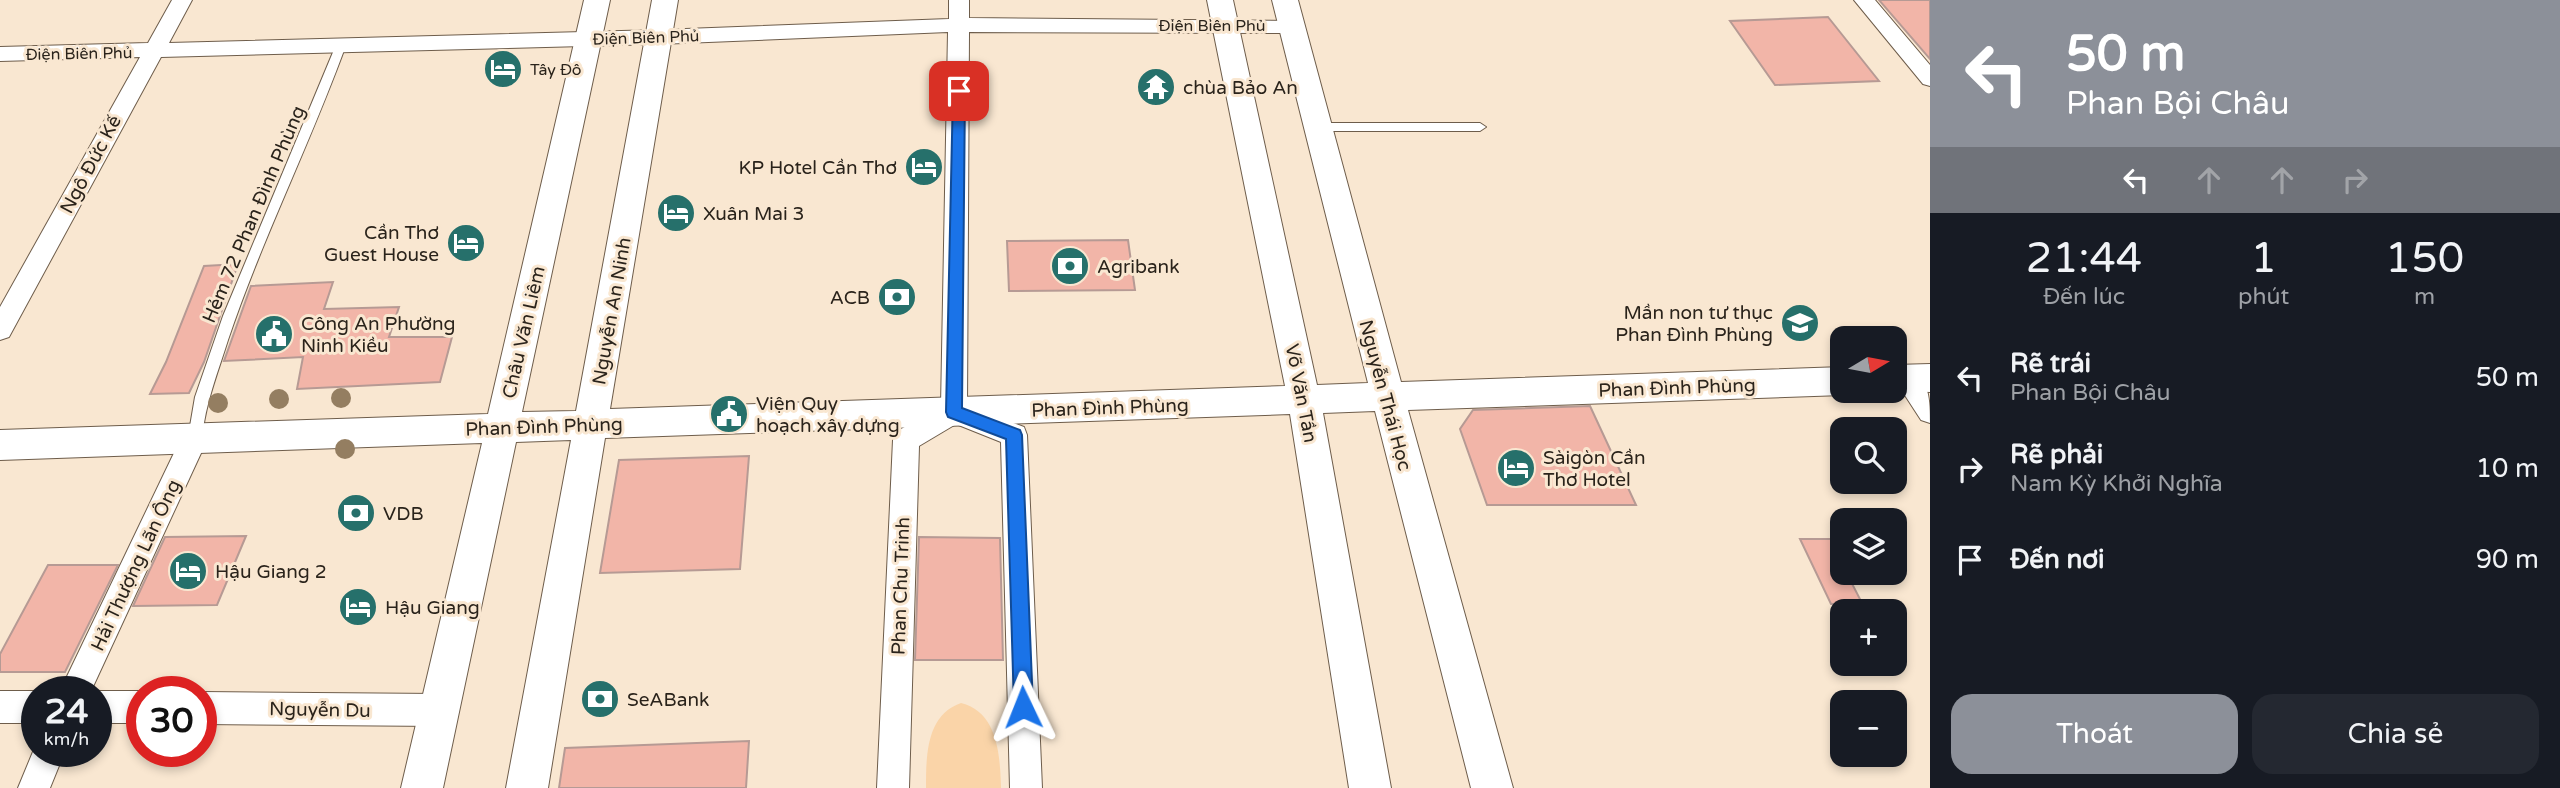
<!DOCTYPE html>
<html lang="vi">
<head>
<meta charset="utf-8">
<style>
  :root { --surface:#171b24; --page:#242831; --text:#f1f3f6; --muted:#9ea1a6; --accent:#8c9099 }
  body { margin:0; font-family:"Varela Round",sans-serif; background:var(--page); color:var(--text); height:100vh; display:flex; flex-direction:column; font-size:26px; white-space:nowrap }
  * { box-sizing:border-box; margin:0 }
  p { font-size:23px; color:var(--muted) }
  .icon { flex:none; width:38px; height:38px; fill:none; stroke:currentColor; stroke-width:2; stroke-linecap:round; stroke-linejoin:round }
  .map { position:relative; flex:1; overflow:hidden }
  .drawer { display:flex; flex-direction:column; background:var(--surface); width:630px }
  .drawer>* { flex:none }
  .guide { background:#8c9099; color:#fff; overflow:hidden }
  .needle { width:46px; rotate:80deg }
  .fabs { position:absolute; left:1830px; top:326px; display:grid; gap:14px }
  .fabs a { display:grid; place-items:center; width:77px; height:77px; border-radius:14px; background:var(--surface); box-shadow:0 4px 10px #0003; font-size:35px }
  .speed { position:absolute; left:21px; top:676px; display:flex; gap:14px; font-size:35px; font-weight:700; text-align:center }
  .speed>* { display:grid; place-content:center; width:91px; height:91px; border-radius:50%; background:var(--surface); box-shadow:0 4px 10px #0003; line-height:1 }
  .speed small { font-size:18px; font-weight:400 }
  .speed .limit { border:10px solid #d22; background:#fff; color:#111 }
  .pin { position:absolute; display:grid; place-items:center; width:60px; height:60px; color:#fff; margin:-30px; border-radius:14px; box-shadow:0 4px 10px #0006 }
  .me { position:absolute; width:77px; margin:-38px; rotate:358deg; stroke-linejoin:round; filter:drop-shadow(0 0 5px #0008) }
  .turn { display:flex; align-items:center; gap:24px; height:147px; padding:0 21px; font-size:32px }
  .turn .icon { width:91px; height:91px; stroke-width:2.5 }
  .turn b { display:block; font-size:49px; line-height:60px }
  .lanes { display:flex; align-items:center; height:66px; padding:0 21px; background:#0003; justify-content:center; gap:35px; direction:ltr }
  .lanes .off { opacity:.35 }
  .eta { display:flex; justify-content:space-evenly; align-items:center; height:119px; text-align:center }
  .eta b { font-size:42px; font-weight:600; line-height:49px }
  .button { display:flex; gap:14px; margin-top:auto; padding:14px 21px }
  .button a { flex:1; height:80px; border-radius:21px; background:var(--accent); color:#fff; font-size:28px; font-weight:600; line-height:80px; text-align:center }
  .button a+a { background:var(--page); color:var(--text) }
  ul { padding:0; list-style:none }
  li { display:flex; align-items:center; gap:21px; height:91px; padding:0 21px }
  li div { flex:1 }
  li b { display:block; font-size:26px }
  li em { font-style:normal }
  main { display:flex; flex:1; min-height:0 }
  .map>svg:first-child { display:block }
  .green { fill:#fad4a8 }
  .building { fill:#f2b5a8; stroke:#b69a94; stroke-width:2 }
  .lines { fill:none; stroke-linecap:round; stroke-linejoin:round }
  .service-casing { stroke:#6e5d4b; stroke-width:2 }
  .minor-casing { stroke:#6e5d4b; stroke-width:2 }
  .tertiary-casing { stroke:#6e5d4b; stroke-width:2 }
  .service { fill:#fff; fill-rule:evenodd }
  .minor { fill:#fff; fill-rule:evenodd }
  .tertiary { fill:#fff; fill-rule:evenodd }
  .tree { fill:#947e61 }
  .route { fill:#1a73e8; stroke:#114b97; stroke-width:2 }
  .labels { text-anchor:middle; stroke-width:6; stroke-linejoin:round; paint-order:stroke }
  .far-street-label { font-size:16px; fill:#2a231b; stroke:#f9e7d1 }
  .far-poi-label { font-size:16px; fill:#2a231b; stroke:#f9e7d1; text-anchor:start }
  .poi-label { font-size:19px; fill:#2a231b; stroke:#f9e7d1; text-anchor:start }
  .street-label { font-size:19px; fill:#2a231b; stroke:#f9e7d1 }
</style>
</head>
<body>
<main>
<div class="map">
<svg width="1930" height="788" viewBox="0 0 1930 788">
  <rect width="100%" height="100%" fill="#f9e7d1"/>
  <path class="green" d="M961 703C998 712 1000 756 1001 788H926C926 756 926 715 961 703Z"/>
  <path class="building" d="M1879 0H1930V59Z
    M1828 17 1879 81 1775 85 1730 21Z
    M1128 240 1135 290 1009 291 1007 241Z
    M238 264 204 362 189 393 150 394 166 362 204 266Z
    M333 282 324 309 399 307 389 337H452L440 382 297 389 303 357 224 361 251 286Z
    M1590 406 1636 505H1487L1460 429 1473 410Z
    M749 456 740 569 600 573 619 460Z
    M246 536 217 605 133 606 165 537Z
    M919 537 1000 538 1003 660H915Z
    M1800 539H1831L1843 565V572H1846L1862 603 1831 604Z
    M48 565H118L65 672H0V654Z
    M749 741 746 788H559L565 748Z"/>
  <g class="lines">
    <defs>
      <path id="service" d="M341 41 346 45C310 144 262 239 228 340 218 372 205 404 202 438L200 442 195 444 190 442 188 438 195 397 223 316 336 45Z
        M1316 123H1480L1486 127 1480 131H1316L1310 127Z"/>
      <path id="minor" d="M172 0H192L169 43 659 30 949 19V0H969V18L1298 21 1301 26 1291 33 969 32 967 406 1024 427 1027 435 1042 788H1010L1001 442 956 424 919 446 909 788H877L893 440 896 432 941 406 948 32 659 44 161 57 9 337 0 340V307L140 57 0 61V47L148 43Z
        M1854 0H1875L1930 65V86L1923 84Z
        M1908 368C1930 377 1930 402 1930 423L1921 420 1895 380 1899 371Z
        M195 426 205 430 208 438 91 691H60L185 430Z
        M0 691H37V723H0Z
        M96 691H142V723H96Z
        M201 692 439 694 450 699 455 710 450 721 439 726 201 724Z
        M37 742V751H65L50 788H18Z"/>
      <path id="tertiary" d="M584 0H610L522 412 576 411 652 0H678L610 409 1285 386 1207 0H1233L1317 385 1368 383 1272 0H1298L1401 382 1843 367V390H1855L1843 395 1408 410 1513 788H1471L1375 411 1323 413 1391 788H1349L1290 414 605 438 548 788H506L571 440 516 442 443 788H401L482 443 0 460V430L488 414Z
        M1930 364V392L1888 390H1895V365Z"/>
    </defs>
    <use href="#service" class="service-casing"/>
    <use href="#minor" class="minor-casing"/>
    <use href="#tertiary" class="tertiary-casing"/>
    <use href="#service" class="service"/>
    <use href="#minor" class="minor"/>
    <use href="#tertiary" class="tertiary"/>
  </g>
  <g class="tree">
    <circle cx="341" cy="398" r="10"/>
    <circle cx="279" cy="399" r="10"/>
    <circle cx="218" cy="403" r="10"/>
    <circle cx="345" cy="449" r="10"/>
  </g>
  <path class="route" d="M959 86 965 91 962 408 1020 430 1022 435 1033 707 1030 713 1023 716 1017 713 1014 707 1006 439 948 417 946 412 953 91Z"/>
  <defs>
    <symbol id="hotel-disc" viewBox="-11 -11 22 22"><circle r="9.5" fill="#26706b" stroke="#f9e7d1"/><path d="M-6-4.5h1.5V1H6V5H4.5V3h-9V5H-6ZM-4 0a1.8 1.8 0 1 1 3.6 0ZM.5 0V-2.5h3Q6-2.5 6 0Z" fill="#fff"/></symbol>
    <symbol id="temple-disc" viewBox="-11 -11 22 22"><circle r="9.5" fill="#26706b" stroke="#f9e7d1"/><path d="M0-6L5-2H3V0L6.5 2.5H4V6H1.5V3h-3V6H-4V2.5H-6.5L-3 0V-2H-5Z" fill="#fff"/></symbol>
    <symbol id="bank-disc" viewBox="-11 -11 22 22"><circle r="9.5" fill="#26706b" stroke="#f9e7d1"/><path d="M-6-4H6V4H-6ZM0-2.3a2.3 2.3 0 1 0 0 4.6a2.3 2.3 0 1 0 0-4.6Z" fill="#fff"/></symbol>
    <symbol id="school-disc" viewBox="-11 -11 22 22"><circle r="9.5" fill="#26706b" stroke="#f9e7d1"/><path d="M0-5L7-2L0 1L-7-2ZM-4 1L0 2.5L4 1V4Q0 6-4 4Z" fill="#fff"/></symbol>
    <symbol id="civic-disc" viewBox="-11 -11 22 22"><circle r="9.5" fill="#26706b" stroke="#f9e7d1"/><path d="M-.6-6.5H3V-4.5H.6V-3L4-1V1h2V6H-6V1h2V-1L-.6-3ZM-1.2 2.5V6h2.4V2.5Z" fill="#fff"/></symbol>
  </defs>
  <g fill-rule="evenodd">
    <use href="#hotel-disc" x="481" y="47" width="44" height="44"/>
    <use href="#temple-disc" x="1134" y="65" width="44" height="44"/>
    <use href="#hotel-disc" x="902" y="145" width="44" height="44"/>
    <use href="#hotel-disc" x="654" y="191" width="44" height="44"/>
    <use href="#hotel-disc" x="444" y="221" width="44" height="44"/>
    <use href="#bank-disc" x="1048" y="244" width="44" height="44"/>
    <use href="#bank-disc" x="875" y="275" width="44" height="44"/>
    <use href="#school-disc" x="1778" y="301" width="44" height="44"/>
    <use href="#civic-disc" x="252" y="312" width="44" height="44"/>
    <use href="#civic-disc" x="707" y="392" width="44" height="44"/>
    <use href="#hotel-disc" x="1494" y="446" width="44" height="44"/>
    <use href="#bank-disc" x="334" y="491" width="44" height="44"/>
    <use href="#hotel-disc" x="166" y="549" width="44" height="44"/>
    <use href="#hotel-disc" x="336" y="585" width="44" height="44"/>
    <use href="#bank-disc" x="578" y="677" width="44" height="44"/>
  </g>
  <g class="labels">
    <g class="far-street-label">
      <text x="1212" y="31">Điện Biên Phủ</text>
      <text transform="translate(646 37) rotate(-2)" y="6">Điện Biên Phủ</text>
      <text transform="translate(79 53) rotate(-1)" y="6">Điện Biên Phủ</text>
    </g>
    <g class="far-poi-label">
      <text x="530" y="75">Tây Đô</text>
    </g>
    <g class="poi-label">
      <text x="1183" y="94">chùa Bảo An</text>
      <text x="897" y="174" text-anchor="end">KP Hotel Cần Thơ</text>
      <text x="703" y="220">Xuân Mai 3</text>
      <text x="439" y="239" text-anchor="end">Cần Thơ<tspan x="439" dy="22">Guest House</tspan></text>
      <text x="1097" y="273">Agribank</text>
      <text x="870" y="304" text-anchor="end">ACB</text>
      <text x="1773" y="319" text-anchor="end">Mần non tư thục<tspan x="1773" dy="22">Phan Đình Phùng</tspan></text>
      <text x="301" y="330">Công An Phường<tspan x="301" dy="22">Ninh Kiều</tspan></text>
      <text x="756" y="410">Viện Quy<tspan x="756" dy="22">hoạch xây dựng</tspan></text>
      <text x="1543" y="464">Sàigòn Cần<tspan x="1543" dy="22">Thơ Hotel</tspan></text>
      <text x="383" y="520">VDB</text>
      <text x="215" y="578">Hậu Giang 2</text>
      <text x="385" y="614">Hậu Giang</text>
      <text x="627" y="706">SeABank</text>
    </g>
    <g class="street-label">
      <text transform="translate(90 164) rotate(-62)" y="7">Ngô Đức Kế</text>
      <text transform="translate(253 214) rotate(-67)" y="7">Hẻm 72 Phan Đình Phùng</text>
      <text transform="translate(611 311) rotate(-80)" y="7">Nguyễn An Ninh</text>
      <text transform="translate(523 332) rotate(-77)" y="7">Châu Văn Liêm</text>
      <text transform="translate(1677 387) rotate(-2)" y="7">Phan Đình Phùng</text>
      <text transform="translate(1302 393) rotate(79)" y="7">Võ Văn Tần</text>
      <text transform="translate(1386 395) rotate(75)" y="7">Nguyễn Thái Học</text>
      <text transform="translate(1110 407) rotate(-2)" y="7">Phan Đình Phùng</text>
      <text transform="translate(544 426) rotate(-2)" y="7">Phan Đình Phùng</text>
      <text transform="translate(135 565) rotate(-65)" y="7">Hải Thượng Lãn Ông</text>
      <text transform="translate(900 586) rotate(-88)" y="7">Phan Chu Trinh</text>
      <text transform="translate(320 709) rotate(1)" y="7">Nguyễn Du</text>
    </g>
  </g>
</svg>
<div class="fabs">
<a><svg class="needle" viewBox="-14 -14 28 28"><path d="M0-13l5 13h-10z" fill="#e53935"/><path d="M0 13l5-13h-10z" fill="#9ea1a6"/></svg></a>
<a><svg class="icon" aria-label="search" viewBox="0 0 24 24"><circle cx="10" cy="10" r="6"/><path d="M15 15l6 6"/></svg></a>
<a><svg class="icon" aria-label="layers" viewBox="0 0 24 24"><path d="M12 4l9 5-9 5-9-5zM3 14l9 5 9-5"/></svg></a>
<a>+</a>
<a>−</a>
</div>
<div class="speed"><div>24<small>km/h</small></div><div class="limit">30</div></div>
<div class="pin" style="left:959px;top:91px;background:#d93025"><svg class="icon" aria-label="arrive" viewBox="0 0 24 24"><path d="M6 21V4h12l-3 4 3 4H6"/></svg></div>
<svg class="me" style="left:1023px;top:707px" viewBox="-20 -20 40 40"><path d="M0-17L14 15 0 8-14 15z" fill="#1a73e8" stroke="#fff" stroke-width="4"/></svg>
</div>
<section class="drawer">
<div class="guide">
<div class="turn"><svg class="icon" aria-label="left" viewBox="0 0 24 24"><path d="M17 20v-9H6M10 6l-5 5 5 5"/></svg><div><b>50 m</b>Phan Bội Châu</div></div>
<div class="lanes"><svg class="icon" aria-label="left" viewBox="0 0 24 24"><path d="M17 20v-9H6M10 6l-5 5 5 5"/></svg><svg class="icon off" aria-label="ahead" viewBox="0 0 24 24"><path d="M12 20V5M6 11l6-6 6 6"/></svg><svg class="icon off" aria-label="ahead" viewBox="0 0 24 24"><path d="M12 20V5M6 11l6-6 6 6"/></svg><svg class="icon off" aria-label="right" viewBox="0 0 24 24"><path d="M7 20v-9h11M14 6l5 5-5 5"/></svg></div>
</div>
<div class="eta">
<div><b>21:44</b><p>Đến lúc</p></div>
<div><b>1</b><p>phút</p></div>
<div><b>150</b><p>m</p></div>
</div>
<ul>
<li><svg class="icon" aria-label="left" viewBox="0 0 24 24"><path d="M17 20v-9H6M10 6l-5 5 5 5"/></svg><div><b>Rẽ trái</b><p>Phan Bội Châu</p></div><em>50 m</em></li>
<li><svg class="icon" aria-label="right" viewBox="0 0 24 24"><path d="M7 20v-9h11M14 6l5 5-5 5"/></svg><div><b>Rẽ phải</b><p>Nam Kỳ Khởi Nghĩa</p></div><em>10 m</em></li>
<li><svg class="icon" aria-label="arrive" viewBox="0 0 24 24"><path d="M6 21V4h12l-3 4 3 4H6"/></svg><div><b>Đến nơi</b></div><em>90 m</em></li>
</ul>
<div class="button"><a>Thoát</a><a>Chia sẻ</a></div>
</section>
</main>
</body>
</html>
